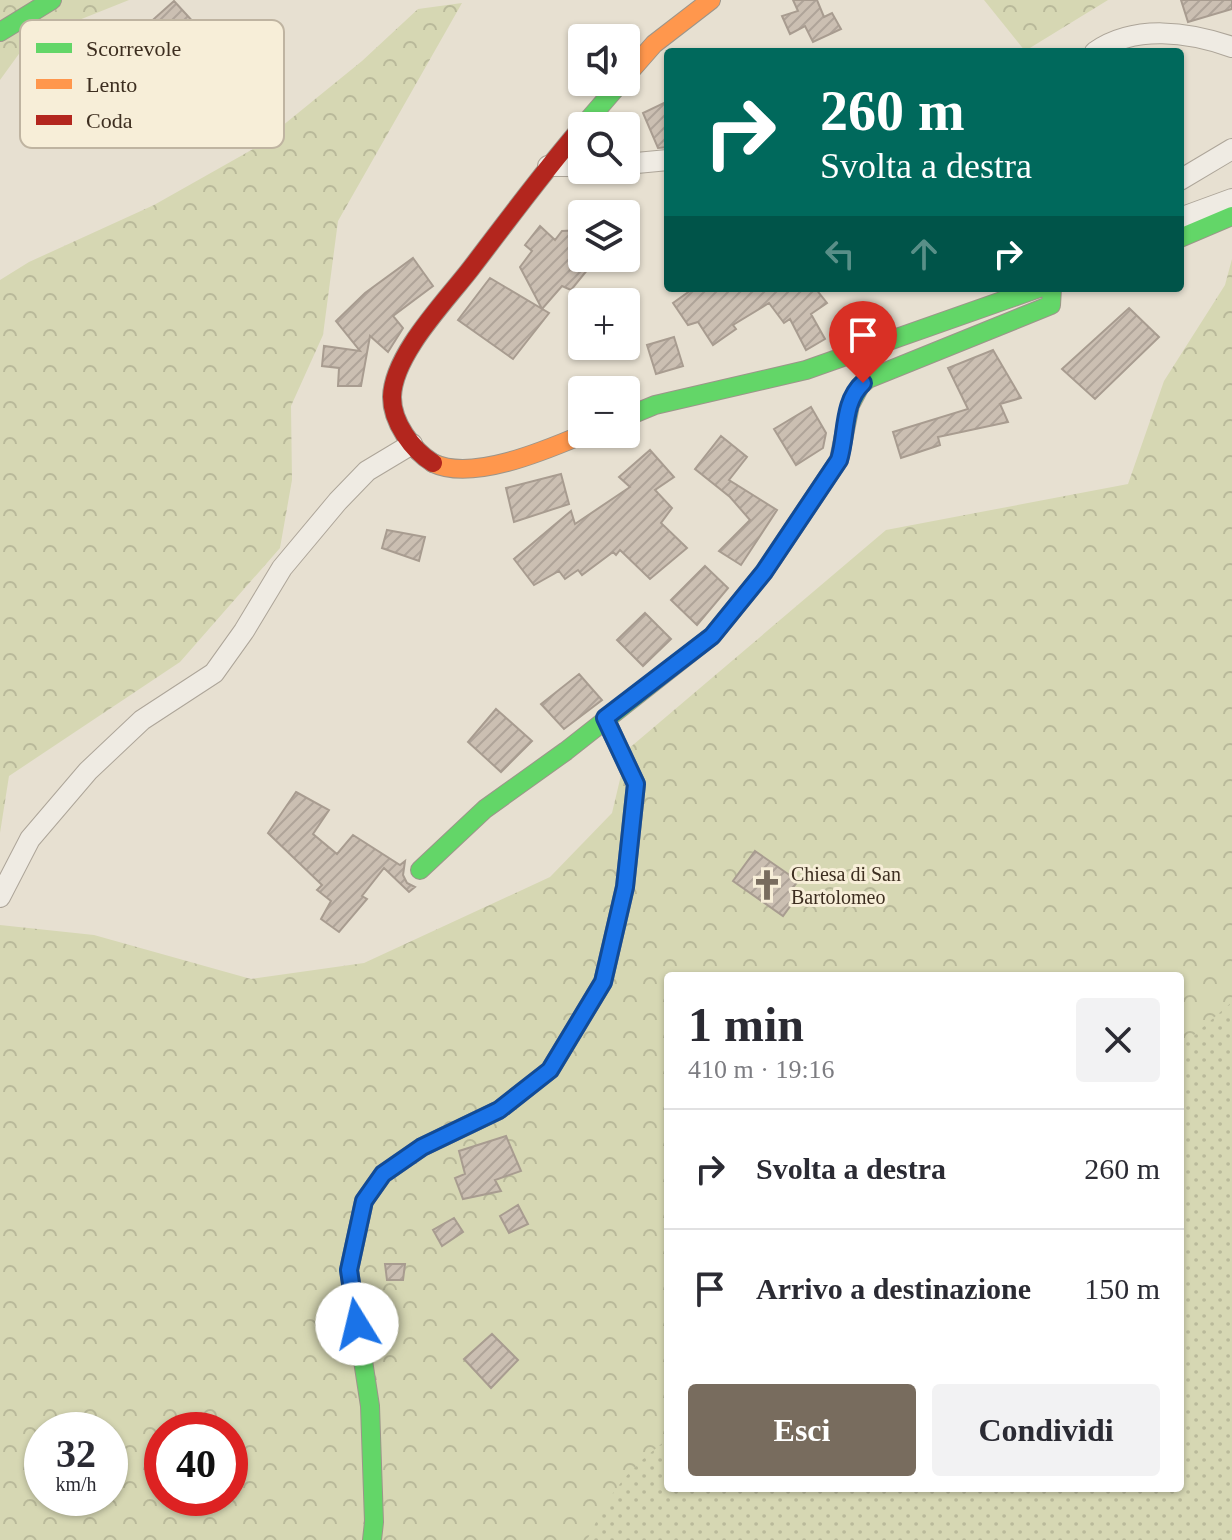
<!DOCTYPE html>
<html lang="it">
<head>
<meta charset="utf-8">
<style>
  :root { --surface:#fff; --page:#f2f2f3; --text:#2b2b33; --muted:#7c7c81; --line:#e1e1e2; --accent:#786c5e }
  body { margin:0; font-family:"Times New Roman",serif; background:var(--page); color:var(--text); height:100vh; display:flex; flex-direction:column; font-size:30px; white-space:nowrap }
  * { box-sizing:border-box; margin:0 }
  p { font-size:26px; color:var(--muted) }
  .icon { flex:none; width:44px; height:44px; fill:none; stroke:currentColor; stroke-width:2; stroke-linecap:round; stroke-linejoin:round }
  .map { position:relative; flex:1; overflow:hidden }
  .sheet { position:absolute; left:664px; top:972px; width:520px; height:520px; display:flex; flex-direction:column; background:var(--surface); border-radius:8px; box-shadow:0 2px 6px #0004 }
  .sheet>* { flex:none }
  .hud { position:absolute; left:664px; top:48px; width:520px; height:244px; border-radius:8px; box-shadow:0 2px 6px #0004; background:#00695c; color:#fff; overflow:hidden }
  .fabs { position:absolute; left:568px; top:24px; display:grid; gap:16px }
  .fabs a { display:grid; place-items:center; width:72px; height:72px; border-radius:8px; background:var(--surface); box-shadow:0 2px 6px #0004; font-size:40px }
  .speed { position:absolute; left:24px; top:1412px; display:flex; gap:16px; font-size:40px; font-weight:700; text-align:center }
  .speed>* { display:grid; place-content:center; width:104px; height:104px; border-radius:50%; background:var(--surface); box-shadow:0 2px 6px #0004; line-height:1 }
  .speed small { font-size:20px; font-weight:400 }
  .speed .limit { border:12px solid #d22; background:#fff; color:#111 }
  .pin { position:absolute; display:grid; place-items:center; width:68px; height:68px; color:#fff; margin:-82px -34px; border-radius:50% 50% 50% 0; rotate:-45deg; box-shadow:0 0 8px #0007 }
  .pin .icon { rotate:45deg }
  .me { position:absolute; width:88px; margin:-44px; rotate:351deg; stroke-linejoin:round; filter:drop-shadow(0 0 6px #0008) }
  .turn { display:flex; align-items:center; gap:28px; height:168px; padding:0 24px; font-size:36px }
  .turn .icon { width:104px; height:104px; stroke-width:2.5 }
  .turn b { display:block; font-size:56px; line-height:68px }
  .lanes { display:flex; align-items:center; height:76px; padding:0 24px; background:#0003; justify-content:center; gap:40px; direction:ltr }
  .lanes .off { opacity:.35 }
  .round { display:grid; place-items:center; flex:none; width:84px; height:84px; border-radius:8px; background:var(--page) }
  .overview { display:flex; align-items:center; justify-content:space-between; height:136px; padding:0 24px }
  h1 { font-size:48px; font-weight:800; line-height:60px }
  .button { display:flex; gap:16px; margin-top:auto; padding:16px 24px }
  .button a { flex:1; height:92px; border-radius:8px; background:var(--accent); color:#fff; font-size:32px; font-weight:800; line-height:92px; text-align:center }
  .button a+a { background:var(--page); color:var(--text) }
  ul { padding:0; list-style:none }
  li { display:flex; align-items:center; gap:24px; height:120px; padding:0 24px; border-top:2px solid var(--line) }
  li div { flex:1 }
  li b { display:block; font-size:30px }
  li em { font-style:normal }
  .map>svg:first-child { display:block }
  .forest { fill:url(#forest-crowns); fill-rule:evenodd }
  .park { fill:url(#park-dots) }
  .building { fill:url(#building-hatch); stroke:#a89c90; stroke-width:2 }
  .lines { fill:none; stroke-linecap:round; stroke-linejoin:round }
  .street-casing { stroke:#ada599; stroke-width:22 }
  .fast-casing { stroke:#9c958a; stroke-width:20 }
  .slow-casing { stroke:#9c958a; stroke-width:20 }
  .jam-casing { stroke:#9c958a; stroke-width:20 }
  .street { stroke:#efebe3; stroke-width:20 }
  .fast { stroke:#63d668; stroke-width:18 }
  .slow { stroke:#ff974d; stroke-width:18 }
  .jam { stroke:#b3261e; stroke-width:18 }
  .route-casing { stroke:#114b97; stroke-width:20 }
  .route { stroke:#1a73e8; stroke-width:14 }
  .labels { text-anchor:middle; stroke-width:6; stroke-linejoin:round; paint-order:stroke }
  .poi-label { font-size:20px; fill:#3d2e20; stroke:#f7eed8; text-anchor:start }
  .key { fill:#f7eed8; stroke:#bfb4a1; stroke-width:2 }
  .key-label { font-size:22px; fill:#3d2e20 }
</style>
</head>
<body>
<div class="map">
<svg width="1232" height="1540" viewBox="0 0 1232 1540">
  <defs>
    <pattern id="forest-crowns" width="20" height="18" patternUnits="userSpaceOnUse" patternTransform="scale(2)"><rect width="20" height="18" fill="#d6d7b3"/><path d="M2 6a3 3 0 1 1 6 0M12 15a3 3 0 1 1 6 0" fill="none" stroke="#b9b99a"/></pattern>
    <pattern id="park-dots" width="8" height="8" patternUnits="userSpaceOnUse" patternTransform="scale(2)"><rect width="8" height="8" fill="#d6d7b3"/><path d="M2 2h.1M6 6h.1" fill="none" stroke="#b9b99a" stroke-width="1.8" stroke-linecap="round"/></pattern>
    <pattern id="building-hatch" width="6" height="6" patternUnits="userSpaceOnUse" patternTransform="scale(2)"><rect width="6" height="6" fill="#cbbfb2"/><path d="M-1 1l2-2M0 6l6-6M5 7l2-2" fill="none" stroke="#afa499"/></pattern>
  </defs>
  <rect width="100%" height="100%" fill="#e7e0d1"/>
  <path class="forest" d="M0 0H129L29 40 0 80Z
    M984 0H1108L1025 51Z
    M462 3 338 221 323 335 291 406 292 480 280 548 180 662 9 776 0 833V280L29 262 154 205 255 148 362 61 418 9Z
    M1232 259V1540H0V925L94 935 251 979 364 963 550 877 612 813 627 750 886 530 1128 484 1164 381 1225 285ZM668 976H1180V1488H668ZM42 1430H110V1498H42ZM162 1430H230V1498H162Z"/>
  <path class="park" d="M1232 1002V1540H587C610 1493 625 1471 668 1439V1488H1180V1047Z"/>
  <path class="building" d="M793 0H817L824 17 832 13 841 29 813 42 805 26 790 34 782 16 798 11Z
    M1181 0H1232V9L1188 22Z
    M174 1 196 25 169 50 146 26Z
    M668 101V147L658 148 643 113Z
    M540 226 555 240 562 231 582 230V258H597L571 290 562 286 542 309 520 267 532 251 525 245Z
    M413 258 433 286 393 316 403 328 388 352 370 336 361 386H338L339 368 322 366 324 346 360 351 336 321 365 293Z
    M490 278 549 313 513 359 458 320Z
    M694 288H815L827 303 811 314 825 339 806 350 790 319 784 323 769 303 733 325 736 329 713 345 698 322 688 325 673 303Z
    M1129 308 1159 337 1095 399 1062 369Z
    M674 337 683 366 656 374 647 345Z
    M993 350 1021 398 1000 404 1008 422 938 437 940 445 901 458 893 432 968 409 948 368Z
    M811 407 826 433 823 448 796 465 774 429Z
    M721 436 747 457 729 480 777 510 741 565 719 551 750 520 730 497 695 469Z
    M650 450 674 477 655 490 672 508 661 523 687 548 650 579 620 550 616 555 613 552 582 575 578 570 565 579 559 571 534 585 514 559 571 511 575 524 630 487 619 477Z
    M561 474 569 504 514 522 506 488Z
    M387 530 425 537 419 561 382 548Z
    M705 566 728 588 697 625 671 600Z
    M645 613 671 639 643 666 617 640Z
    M579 674 602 700 564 729 541 704Z
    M496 709 532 741 501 772 468 742Z
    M296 792 329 810 313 834 337 854 353 835 400 865 405 861 403 875 407 883 415 887 409 892 384 868 362 896 367 899 339 932 321 919 331 901 317 890 322 885 268 833Z
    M755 851 798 881 792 889 799 894 783 916 733 881Z
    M506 1136 521 1171 495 1180 501 1191 463 1199 455 1178 465 1174 459 1151Z
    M518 1205 528 1224 509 1233 500 1216Z
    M454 1218 463 1232 442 1246 433 1230Z
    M385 1264H405L403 1280H387Z
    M492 1334 518 1360 491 1388 464 1359Z"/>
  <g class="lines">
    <defs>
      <path id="street" d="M1095 52C1135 24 1189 32 1232 47
        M626 164 668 160
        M548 166H582
        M1180 180 1232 149
        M1180 218 1232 199
        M0 897 30 839 88 771 142 720 214 673 244 631 282 568 338 501 367 471 412 444"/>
      <path id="fast" d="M0 32 52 0
        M583 126 621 82
        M1180 238 1232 216
        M626 417 655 405 806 370 1039 288
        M420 870 485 809 566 751 712 636 764 572 839 460 850 405 860 386 868 379 1051 305 1052 288
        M372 1540 374 1522 370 1406 349 1270 364 1201 383 1174 422 1147 499 1110 550 1070 603 982 625 887 636 784 605 718"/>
      <path id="slow" d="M626 76 654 44 711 0
        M433 463C472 482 546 450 584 434"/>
      <path id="jam" d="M433 463C412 450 392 422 392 397 393 354 447 300 472 267 508 220 543 172 582 127"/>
    </defs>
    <use href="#street" class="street-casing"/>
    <use href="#fast" class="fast-casing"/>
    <use href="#slow" class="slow-casing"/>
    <use href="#jam" class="jam-casing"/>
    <use href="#street" class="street"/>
    <use href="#fast" class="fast"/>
    <use href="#slow" class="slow"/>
    <use href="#jam" class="jam"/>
  </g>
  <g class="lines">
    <defs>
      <path id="route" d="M357 1324 349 1270 364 1201 383 1174 422 1147 499 1110 550 1070 603 982 625 887 636 784 605 718 712 636 764 572 839 460C847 435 842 402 863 383"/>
    </defs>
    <use href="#route" class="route-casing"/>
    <use href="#route" class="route"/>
  </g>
  <defs>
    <symbol id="church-bare" viewBox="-9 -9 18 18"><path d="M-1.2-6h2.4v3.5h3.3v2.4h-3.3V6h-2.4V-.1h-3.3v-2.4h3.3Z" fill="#786c5e" stroke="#f7eed8" stroke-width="2.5" paint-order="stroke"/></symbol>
  </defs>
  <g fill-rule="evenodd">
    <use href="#church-bare" x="745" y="863" width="44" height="44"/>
  </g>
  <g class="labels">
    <g class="poi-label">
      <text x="791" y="881">Chiesa di San<tspan x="791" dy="23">Bartolomeo</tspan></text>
    </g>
  </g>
  <rect x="20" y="20" width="264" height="128" rx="12" class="key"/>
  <rect x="36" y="43" width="36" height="10" fill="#63d668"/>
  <rect x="36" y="79" width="36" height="10" fill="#ff974d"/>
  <rect x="36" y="115" width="36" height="10" fill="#b3261e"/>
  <g class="key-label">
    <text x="86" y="56">Scorrevole</text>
    <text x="86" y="92">Lento</text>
    <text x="86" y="128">Coda</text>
  </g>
</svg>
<div class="fabs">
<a><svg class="icon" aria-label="sound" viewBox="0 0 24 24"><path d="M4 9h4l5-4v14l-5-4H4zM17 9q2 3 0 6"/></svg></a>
<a><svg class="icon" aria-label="search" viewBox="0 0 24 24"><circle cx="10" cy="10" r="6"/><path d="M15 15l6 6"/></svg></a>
<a><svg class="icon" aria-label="layers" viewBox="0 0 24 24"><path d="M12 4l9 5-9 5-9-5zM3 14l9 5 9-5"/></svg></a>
<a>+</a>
<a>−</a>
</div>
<div class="speed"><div>32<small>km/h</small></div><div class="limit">40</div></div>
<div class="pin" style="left:863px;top:383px;background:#d93025"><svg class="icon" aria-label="arrive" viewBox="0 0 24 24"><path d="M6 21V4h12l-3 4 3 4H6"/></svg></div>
<svg class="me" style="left:357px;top:1324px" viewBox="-20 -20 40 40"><circle r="19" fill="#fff"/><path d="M0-13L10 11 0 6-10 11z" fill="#1a73e8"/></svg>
<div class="hud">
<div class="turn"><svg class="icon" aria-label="right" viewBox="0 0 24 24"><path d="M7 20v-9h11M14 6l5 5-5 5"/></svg><div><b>260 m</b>Svolta a destra</div></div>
<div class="lanes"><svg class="icon off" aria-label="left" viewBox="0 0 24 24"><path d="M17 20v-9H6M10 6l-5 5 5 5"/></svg><svg class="icon off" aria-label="ahead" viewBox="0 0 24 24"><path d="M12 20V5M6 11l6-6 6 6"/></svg><svg class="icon" aria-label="right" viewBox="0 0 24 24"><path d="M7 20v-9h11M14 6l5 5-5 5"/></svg></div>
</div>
<section class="sheet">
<div class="overview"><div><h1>1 min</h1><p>410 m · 19:16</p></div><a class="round"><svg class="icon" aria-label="close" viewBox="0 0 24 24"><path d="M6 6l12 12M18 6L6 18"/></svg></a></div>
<ul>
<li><svg class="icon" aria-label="right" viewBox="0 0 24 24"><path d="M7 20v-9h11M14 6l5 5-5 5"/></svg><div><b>Svolta a destra</b></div><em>260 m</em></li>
<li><svg class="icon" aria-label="arrive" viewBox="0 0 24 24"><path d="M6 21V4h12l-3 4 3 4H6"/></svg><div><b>Arrivo a destinazione</b></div><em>150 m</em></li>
</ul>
<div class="button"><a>Esci</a><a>Condividi</a></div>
</section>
</div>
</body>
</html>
